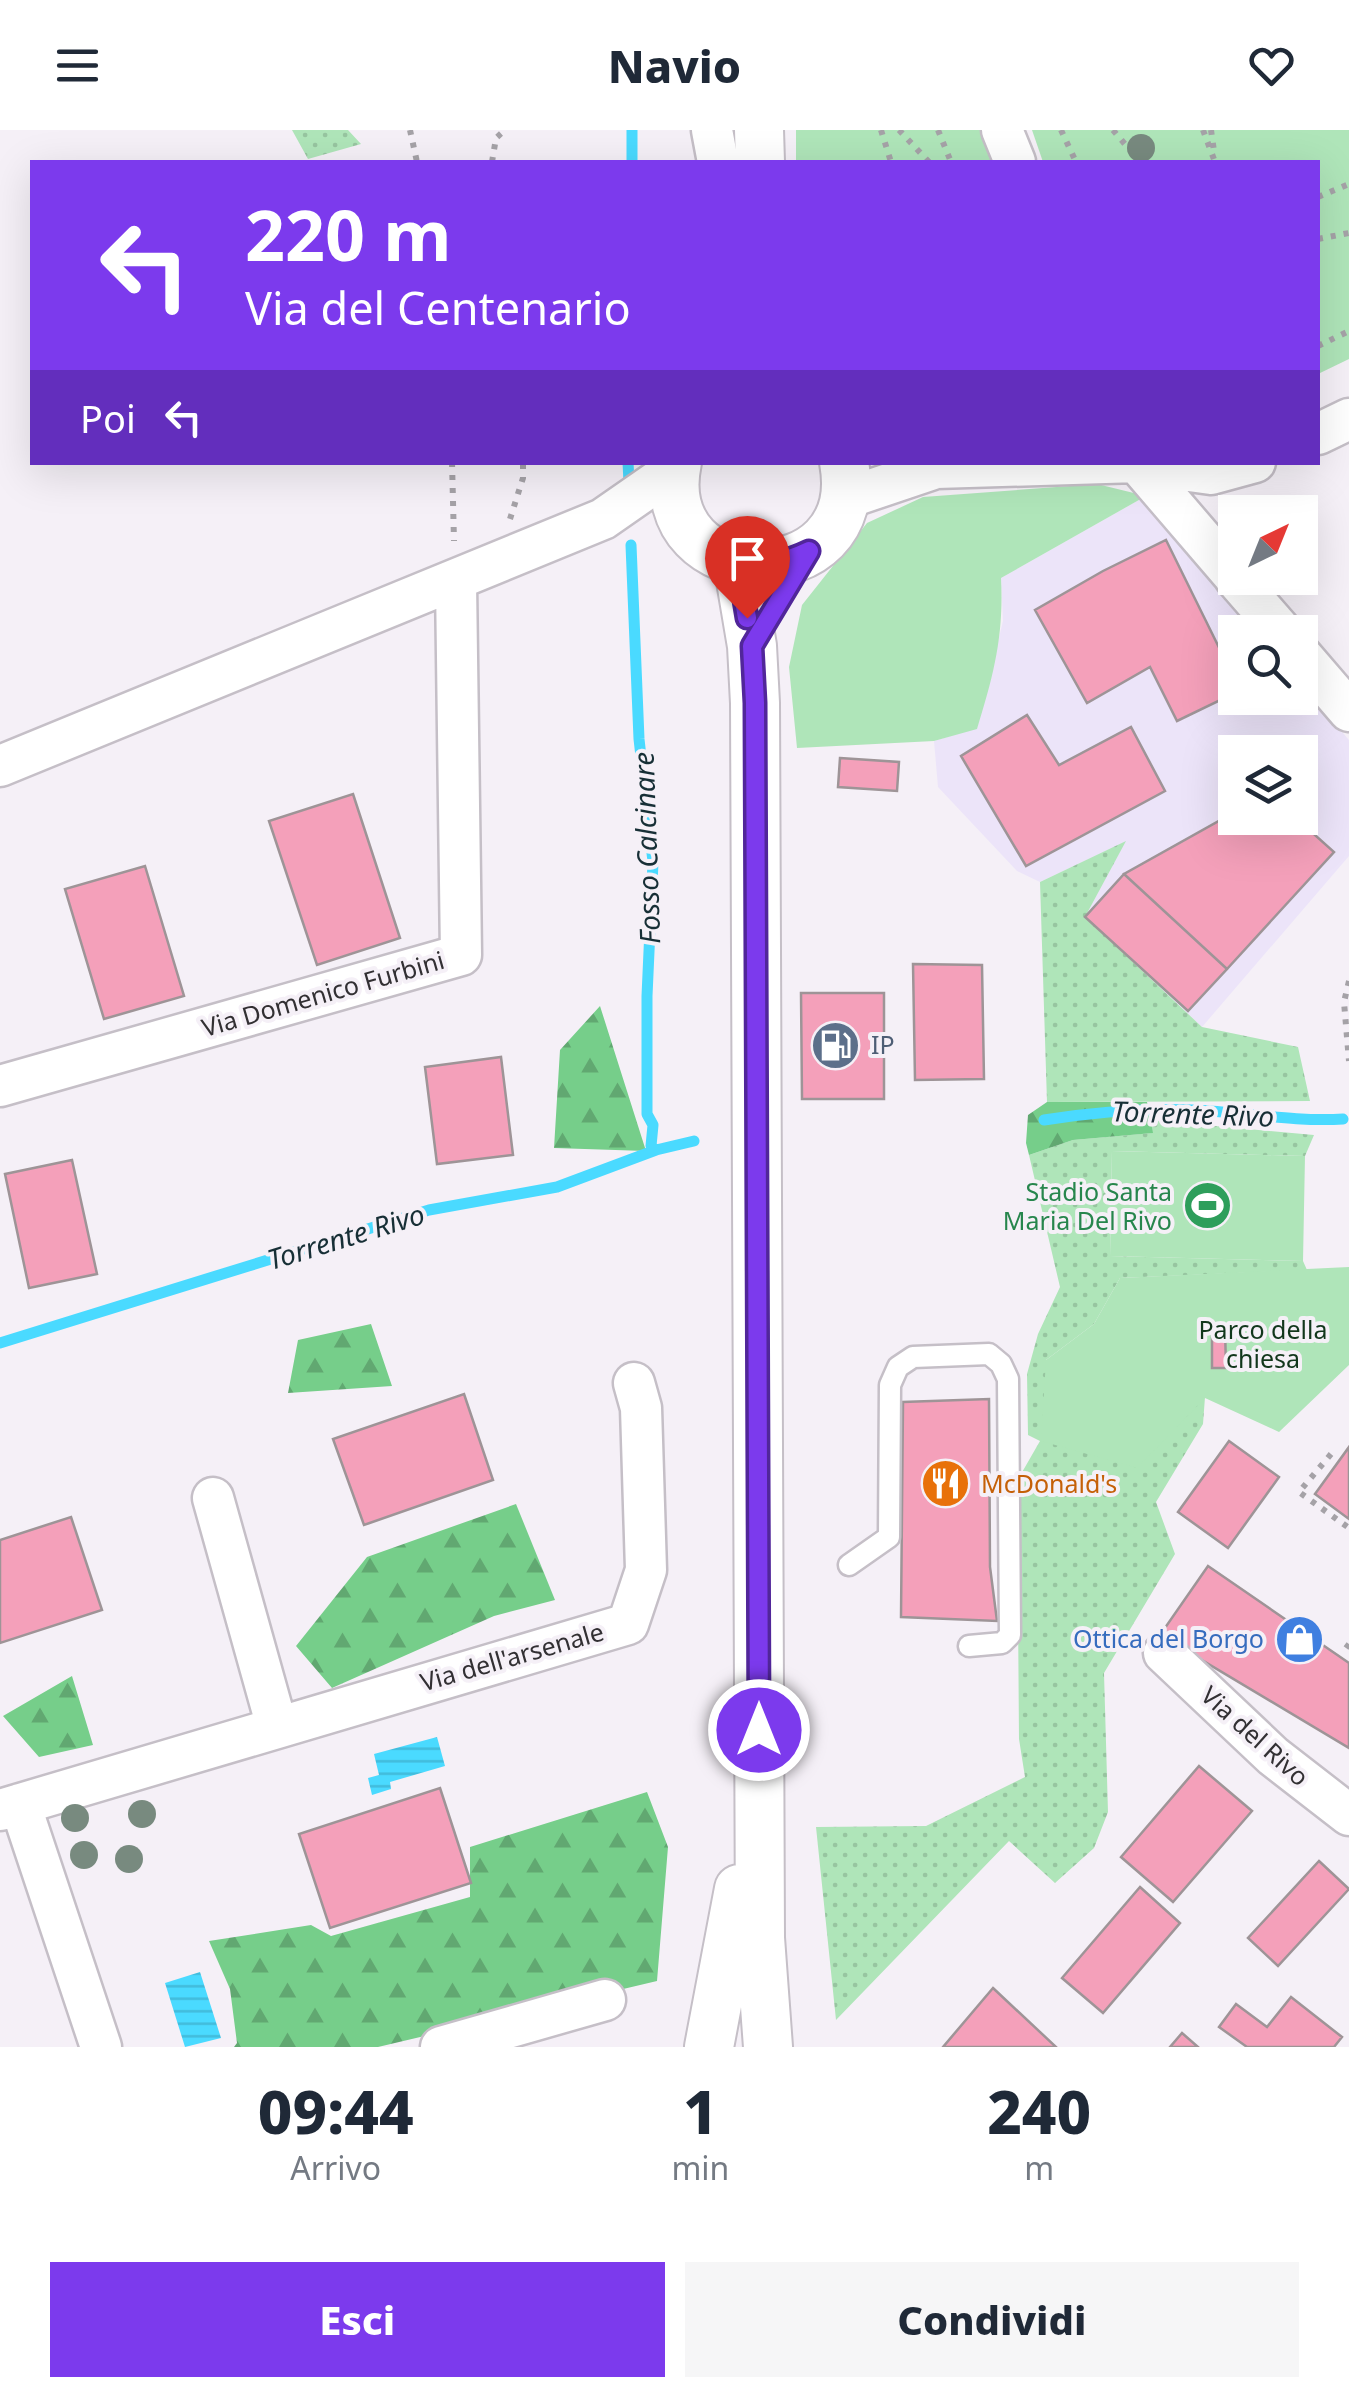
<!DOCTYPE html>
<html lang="it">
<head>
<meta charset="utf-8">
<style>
  :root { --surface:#fff; --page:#f6f6f7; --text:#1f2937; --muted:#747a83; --accent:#7c3aed }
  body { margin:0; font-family:"Noto Sans",sans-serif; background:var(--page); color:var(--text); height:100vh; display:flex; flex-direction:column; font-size:38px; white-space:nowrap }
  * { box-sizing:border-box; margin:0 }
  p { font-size:32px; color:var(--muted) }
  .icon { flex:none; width:55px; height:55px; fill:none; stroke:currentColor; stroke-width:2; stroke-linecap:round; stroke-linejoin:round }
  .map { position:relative; height:1917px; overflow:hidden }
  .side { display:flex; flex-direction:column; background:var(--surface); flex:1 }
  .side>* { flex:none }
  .hud { position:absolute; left:30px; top:30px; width:1290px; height:305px; border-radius:0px; box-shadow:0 10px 40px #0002; background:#7c3aed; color:#fff; overflow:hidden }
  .needle { width:65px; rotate:43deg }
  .buttons { position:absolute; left:1218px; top:365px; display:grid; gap:20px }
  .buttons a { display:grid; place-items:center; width:100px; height:100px; border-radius:0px; background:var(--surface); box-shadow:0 10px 40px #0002; font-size:50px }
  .pin { position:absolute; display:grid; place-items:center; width:85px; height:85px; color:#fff; margin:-102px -42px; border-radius:50% 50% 50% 0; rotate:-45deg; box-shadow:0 0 10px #0007 }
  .pin .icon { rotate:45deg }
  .me { position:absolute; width:110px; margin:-55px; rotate:0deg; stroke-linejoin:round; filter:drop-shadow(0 0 8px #0008) }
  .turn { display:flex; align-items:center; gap:35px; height:210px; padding:0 50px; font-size:45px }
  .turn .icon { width:130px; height:130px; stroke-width:2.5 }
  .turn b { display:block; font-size:70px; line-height:85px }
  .then { display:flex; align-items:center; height:95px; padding:0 50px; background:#0003; gap:20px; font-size:38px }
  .eta { display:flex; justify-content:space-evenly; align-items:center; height:170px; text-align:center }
  .eta b { font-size:60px; font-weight:800; line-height:70px }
  .cta { display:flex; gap:20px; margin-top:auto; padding:20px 50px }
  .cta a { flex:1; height:115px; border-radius:0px; background:var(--accent); color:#fff; font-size:40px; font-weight:800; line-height:115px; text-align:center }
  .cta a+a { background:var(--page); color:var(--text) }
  header { display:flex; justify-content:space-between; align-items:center; height:130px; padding:0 50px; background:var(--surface); font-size:45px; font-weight:800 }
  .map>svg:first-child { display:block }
  .commercial { fill:#ece4f9; fill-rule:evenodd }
  .grass { fill:url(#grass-dots) }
  .forest { fill:url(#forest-firs) }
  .green { fill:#afe5b9 }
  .water { fill:url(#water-rules) }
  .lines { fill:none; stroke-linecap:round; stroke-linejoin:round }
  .stream { stroke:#4adaff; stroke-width:11 }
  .building { fill:#f4a0ba; stroke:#9e9497; stroke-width:2.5 }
  .service-casing { stroke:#c5bfc7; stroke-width:25 }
  .minor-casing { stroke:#c5bfc7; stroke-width:45 }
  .tertiary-casing { stroke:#c5bfc7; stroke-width:52 }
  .path { stroke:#a5a2a7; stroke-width:6; stroke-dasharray:5 8; stroke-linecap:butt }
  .service { stroke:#fff; stroke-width:20 }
  .minor { stroke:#fff; stroke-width:40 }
  .tertiary { stroke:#fff; stroke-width:48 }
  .tree { fill:#788a7f }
  .route-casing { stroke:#51269a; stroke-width:25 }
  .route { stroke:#7c3aed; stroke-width:18 }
  .labels { text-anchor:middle; stroke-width:8; stroke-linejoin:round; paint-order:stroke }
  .street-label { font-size:25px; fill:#323033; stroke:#f5f0f7 }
  .service-label { font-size:25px; fill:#4e5e75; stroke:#f5f0f7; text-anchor:start }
  .leisure-label { font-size:25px; fill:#27864d; stroke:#f5f0f7; text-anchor:end }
  .park-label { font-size:25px; fill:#12371c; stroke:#f5f0f7 }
  .food-label { font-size:25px; fill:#c56008; stroke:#f5f0f7; text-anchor:start }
  .shop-label { font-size:25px; fill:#366cbe; stroke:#f5f0f7; text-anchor:end }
  .water-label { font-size:28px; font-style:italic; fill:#172f36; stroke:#f5f0f7 }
</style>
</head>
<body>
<header><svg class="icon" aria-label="menu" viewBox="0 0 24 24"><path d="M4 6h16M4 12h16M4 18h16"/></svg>Navio<svg class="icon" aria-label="heart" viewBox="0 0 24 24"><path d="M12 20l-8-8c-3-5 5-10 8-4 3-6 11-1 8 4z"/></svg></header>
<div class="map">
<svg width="1349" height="1917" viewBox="0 0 1349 1917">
  <defs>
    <pattern id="grass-dots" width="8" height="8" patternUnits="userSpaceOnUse" patternTransform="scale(2.5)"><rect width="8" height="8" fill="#afe5b9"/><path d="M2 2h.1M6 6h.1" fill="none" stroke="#97c5a0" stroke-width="1.8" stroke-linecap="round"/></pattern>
    <pattern id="forest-firs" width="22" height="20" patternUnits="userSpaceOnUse" patternTransform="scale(2.5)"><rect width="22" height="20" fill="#76ce8a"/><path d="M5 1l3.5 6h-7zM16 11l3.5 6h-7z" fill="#61a871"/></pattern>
    <pattern id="water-rules" width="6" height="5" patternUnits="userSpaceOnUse" patternTransform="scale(2.5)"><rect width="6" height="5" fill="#4adaff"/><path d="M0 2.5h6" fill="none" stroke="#41bbdb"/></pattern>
  </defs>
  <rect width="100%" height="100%" fill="#f5f0f7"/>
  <path class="commercial" d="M1146 366 1256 502H1235V568H1300V553L1349 610V726L1202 897 1085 787 1125 712 1040 752 1017 741 938 657 934 611 977 598 1003 491 1001 448ZM1235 622H1300V688H1235Z"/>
  <path class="grass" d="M292 0H348L361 14 308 29Z
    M1126 711 1085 787 1202 897 1298 917 1310 971 1047 972 1040 752Z
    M1150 990 1314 1005 1305 1026 1112 1021 1110 1126 1303 1131 1307 1140 1120 1148 1094 1194 1046 1230 1205 1267 1203 1294 1156 1372 1175 1424 1104 1543 1108 1682 1094 1718 1055 1753 1009 1711 836 1890 816 1697 926 1696 1025 1647 1019 1609 1017 1351 1040 1311 1028 1305 1027 1244 1038 1204 1060 1157 1029 1025 1073 1010 1152 1003Z"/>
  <path class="forest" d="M600 876 646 1021 554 1018 560 920Z
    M1047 972H1147L1153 1003 1073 1010 1029 1025 1026 1013 1028 985Z
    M371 1194 392 1256 288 1263 298 1210Z
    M516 1374 555 1470 494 1486 332 1558 296 1516 367 1427Z
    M72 1546 93 1615 39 1627 3 1586Z
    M647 1662 668 1717 657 1851 378 1917H234L237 1913 230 1859 209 1811 311 1795 331 1806 470 1767V1717Z"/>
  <path class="green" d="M796 0H983L997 32H796Z
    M1032 0H1349V229L1318 244V32H1043Z
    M1097 354 1146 366 1001 448C1004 505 994 544 977 599L934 611 797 618 789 537 802 475 867 393 923 367Z
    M1112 1021 1305 1026 1303 1131 1110 1126Z
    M1349 1137V1235L1279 1302 1205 1268 1137 1338 1041 1311 1046 1230 1094 1194 1120 1148Z"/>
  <path class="water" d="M437 1607 445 1636 390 1652 391 1659 372 1665 368 1648 379 1645 374 1624Z
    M200 1842 221 1908 185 1917 165 1853Z"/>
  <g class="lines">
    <path class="stream" d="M632 32V0
      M628 332 629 353
      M631 415 639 609 653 732 647 866V984L653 995 651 1016 656 1020
      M1044 990C1095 982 1142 978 1193 980 1243 982 1293 992 1343 989
      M0 1213 429 1080 557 1057 656 1020 694 1011"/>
  </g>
  <path class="building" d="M1166 410 1235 550V563L1177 591 1150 537 1087 573 1035 480 1103 441Z
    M1027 585 1059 635 1131 597 1165 661 1026 736 961 626Z
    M840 628 899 632 897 661 838 657Z
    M353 664 400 808 317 835 269 691Z
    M1235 682V688H1296L1334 722 1227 839 1124 744Z
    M145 736 184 866 104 889 65 759Z
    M1124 744 1227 839 1188 881 1085 787Z
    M913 834 982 835 984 949 915 950Z
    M801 863H884V969H802Z
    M501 927 513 1025 437 1034 425 937Z
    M72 1030 97 1144 29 1158 5 1044Z
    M1212 1198H1225L1226 1238H1212Z
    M464 1264 493 1350 364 1395 333 1309Z
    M989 1269 990 1437 997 1491 901 1487 903 1272Z
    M1229 1311 1279 1347 1228 1418 1178 1382Z
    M1349 1317V1389L1315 1364Z
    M71 1387 102 1480 0 1513V1410Z
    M1208 1436 1349 1533V1618L1160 1505Z
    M1199 1636 1252 1681 1173 1772 1121 1727Z
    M440 1658 471 1753 330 1798 299 1704Z
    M1319 1731 1349 1759 1278 1836 1248 1808Z
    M1140 1757 1180 1793 1103 1883 1062 1848Z
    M993 1858 1056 1917H943Z
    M1291 1867 1342 1907 1334 1917H1247L1219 1897 1236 1874 1267 1897Z
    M1182 1903 1198 1917H1170Z"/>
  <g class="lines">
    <defs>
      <path id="service" d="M849 1435 889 1407 890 1255 898 1237 913 1227 989 1224 1001 1234 1008 1249 1010 1505 1002 1513 969 1516"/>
      <path id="minor" d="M712 0 718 32
        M1002 0 1015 32
        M1318 304 1349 289
        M1138 334 1235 447
        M1138 334 1211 344 1255 332
        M844 369 936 338 1138 332
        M1235 448 1282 502
        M1300 524 1349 581
        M0 636 603 389 662 348 673 332
        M0 956 461 825 456 452
        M213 1368 277 1597
        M1164 1523 1273 1626 1349 1685
        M20 1674 101 1917
        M0 1680 628 1494 646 1440 641 1278 634 1253
        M441 1917 605 1870"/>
      <path id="tertiary" d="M759 0 760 32
        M677 332C649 465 869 470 844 332
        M738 433 752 516 755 573 760 1808 768 1917
        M709 1917 739 1759"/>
    </defs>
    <use href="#service" class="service-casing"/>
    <use href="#minor" class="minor-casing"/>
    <use href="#tertiary" class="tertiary-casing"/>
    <path class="path" d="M410 0 417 32
      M881 0 891 32
      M899 0 929 32
      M938 0 951 32
      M1061 0 1076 32
      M1113 0 1140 32
      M1203 0 1215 32
      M1211 0 1214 21
      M492 32 496 8 505 0
      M1318 67 1349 54
      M1318 109 1349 103
      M1318 216 1349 201
      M452 332 454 411
      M510 389 523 348V332
      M1349 851 1344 872 1349 931
      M1331 1324 1299 1362 1349 1398
      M1349 1514 1346 1518 1349 1521"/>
    <use href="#service" class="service"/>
    <use href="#minor" class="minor"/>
    <use href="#tertiary" class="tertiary"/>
  </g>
  <g class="tree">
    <circle cx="1141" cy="18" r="14"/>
    <circle cx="142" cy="1684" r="14"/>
    <circle cx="75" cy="1688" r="14"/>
    <circle cx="84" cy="1725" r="14"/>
    <circle cx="129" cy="1729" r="14"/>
  </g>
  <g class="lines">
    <defs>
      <path id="route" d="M747 488 738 434C765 436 784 433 809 421L752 516 755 573 759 1600"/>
    </defs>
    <use href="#route" class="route-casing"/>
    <use href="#route" class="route"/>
  </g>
  <defs>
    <symbol id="fuel-disc" viewBox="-11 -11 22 22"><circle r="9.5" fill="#5c6f8a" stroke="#f5f0f7"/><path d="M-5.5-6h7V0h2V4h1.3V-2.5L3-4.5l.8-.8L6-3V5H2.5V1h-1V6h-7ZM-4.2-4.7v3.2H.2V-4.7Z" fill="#fff"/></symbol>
    <symbol id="stadium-disc" viewBox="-11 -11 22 22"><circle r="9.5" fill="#2e9e5b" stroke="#f5f0f7"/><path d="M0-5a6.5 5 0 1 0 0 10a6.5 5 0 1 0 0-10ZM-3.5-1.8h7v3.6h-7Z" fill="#fff"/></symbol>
    <symbol id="restaurant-disc" viewBox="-11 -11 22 22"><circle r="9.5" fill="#e8710a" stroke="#f5f0f7"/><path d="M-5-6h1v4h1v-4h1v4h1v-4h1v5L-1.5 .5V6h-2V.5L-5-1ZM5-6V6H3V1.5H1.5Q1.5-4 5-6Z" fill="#fff"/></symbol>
    <symbol id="shop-disc" viewBox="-11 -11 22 22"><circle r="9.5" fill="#3f7fe0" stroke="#f5f0f7"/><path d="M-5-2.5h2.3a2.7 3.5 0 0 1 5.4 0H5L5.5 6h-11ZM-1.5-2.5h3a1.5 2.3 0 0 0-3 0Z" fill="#fff"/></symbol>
  </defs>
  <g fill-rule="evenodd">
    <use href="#fuel-disc" x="808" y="888" width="55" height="55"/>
    <use href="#stadium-disc" x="1180" y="1048" width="55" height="55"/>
    <use href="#restaurant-disc" x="918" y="1326" width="55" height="55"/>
    <use href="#shop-disc" x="1272" y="1482" width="55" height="55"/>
  </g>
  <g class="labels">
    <g class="street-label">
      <text transform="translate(323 864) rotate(-16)" y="9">Via Domenico Furbini</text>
      <text transform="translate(512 1527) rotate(-16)" y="9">Via dell'arsenale</text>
      <text transform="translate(1255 1606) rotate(42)" y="9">Via del Rivo</text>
    </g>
    <g class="service-label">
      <text x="871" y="924">IP</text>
    </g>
    <g class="leisure-label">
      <text x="1172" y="1071">Stadio Santa<tspan x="1172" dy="29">Maria Del Rivo</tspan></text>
    </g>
    <g class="park-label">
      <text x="1263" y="1209">Parco della<tspan x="1263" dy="29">chiesa</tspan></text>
    </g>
    <g class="food-label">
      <text x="981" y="1363">McDonald's</text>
    </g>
    <g class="shop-label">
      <text x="1264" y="1518">Ottica del Borgo</text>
    </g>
    <g class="water-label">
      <text transform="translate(647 718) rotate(-92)" y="10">Fosso Calcinare</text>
      <text transform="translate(1193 984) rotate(2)" y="10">Torrente Rivo</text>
      <text transform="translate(346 1107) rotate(-17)" y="10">Torrente Rivo</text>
    </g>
  </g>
</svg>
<div class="buttons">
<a><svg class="needle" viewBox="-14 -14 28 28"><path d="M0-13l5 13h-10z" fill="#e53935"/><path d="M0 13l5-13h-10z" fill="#747a83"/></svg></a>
<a><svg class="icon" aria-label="search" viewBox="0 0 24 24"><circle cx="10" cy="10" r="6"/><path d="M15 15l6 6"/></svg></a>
<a><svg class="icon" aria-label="layers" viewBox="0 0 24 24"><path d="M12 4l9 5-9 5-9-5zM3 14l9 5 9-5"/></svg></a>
</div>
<div class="pin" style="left:747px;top:488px;background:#d93025"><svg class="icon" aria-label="arrive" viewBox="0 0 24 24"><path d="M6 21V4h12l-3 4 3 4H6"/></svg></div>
<svg class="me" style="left:759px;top:1600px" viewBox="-20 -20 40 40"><circle r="17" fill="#7c3aed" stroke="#fff" stroke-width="3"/><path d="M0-11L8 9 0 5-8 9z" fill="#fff"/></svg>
<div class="hud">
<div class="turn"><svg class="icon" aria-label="left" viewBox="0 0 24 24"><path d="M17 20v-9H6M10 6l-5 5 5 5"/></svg><div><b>220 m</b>Via del Centenario</div></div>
<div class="then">Poi<svg class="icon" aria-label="left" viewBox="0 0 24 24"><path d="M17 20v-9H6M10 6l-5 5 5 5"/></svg></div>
</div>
</div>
<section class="side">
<div class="eta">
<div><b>09:44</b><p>Arrivo</p></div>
<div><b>1</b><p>min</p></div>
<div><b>240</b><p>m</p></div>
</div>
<div class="cta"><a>Esci</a><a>Condividi</a></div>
</section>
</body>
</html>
